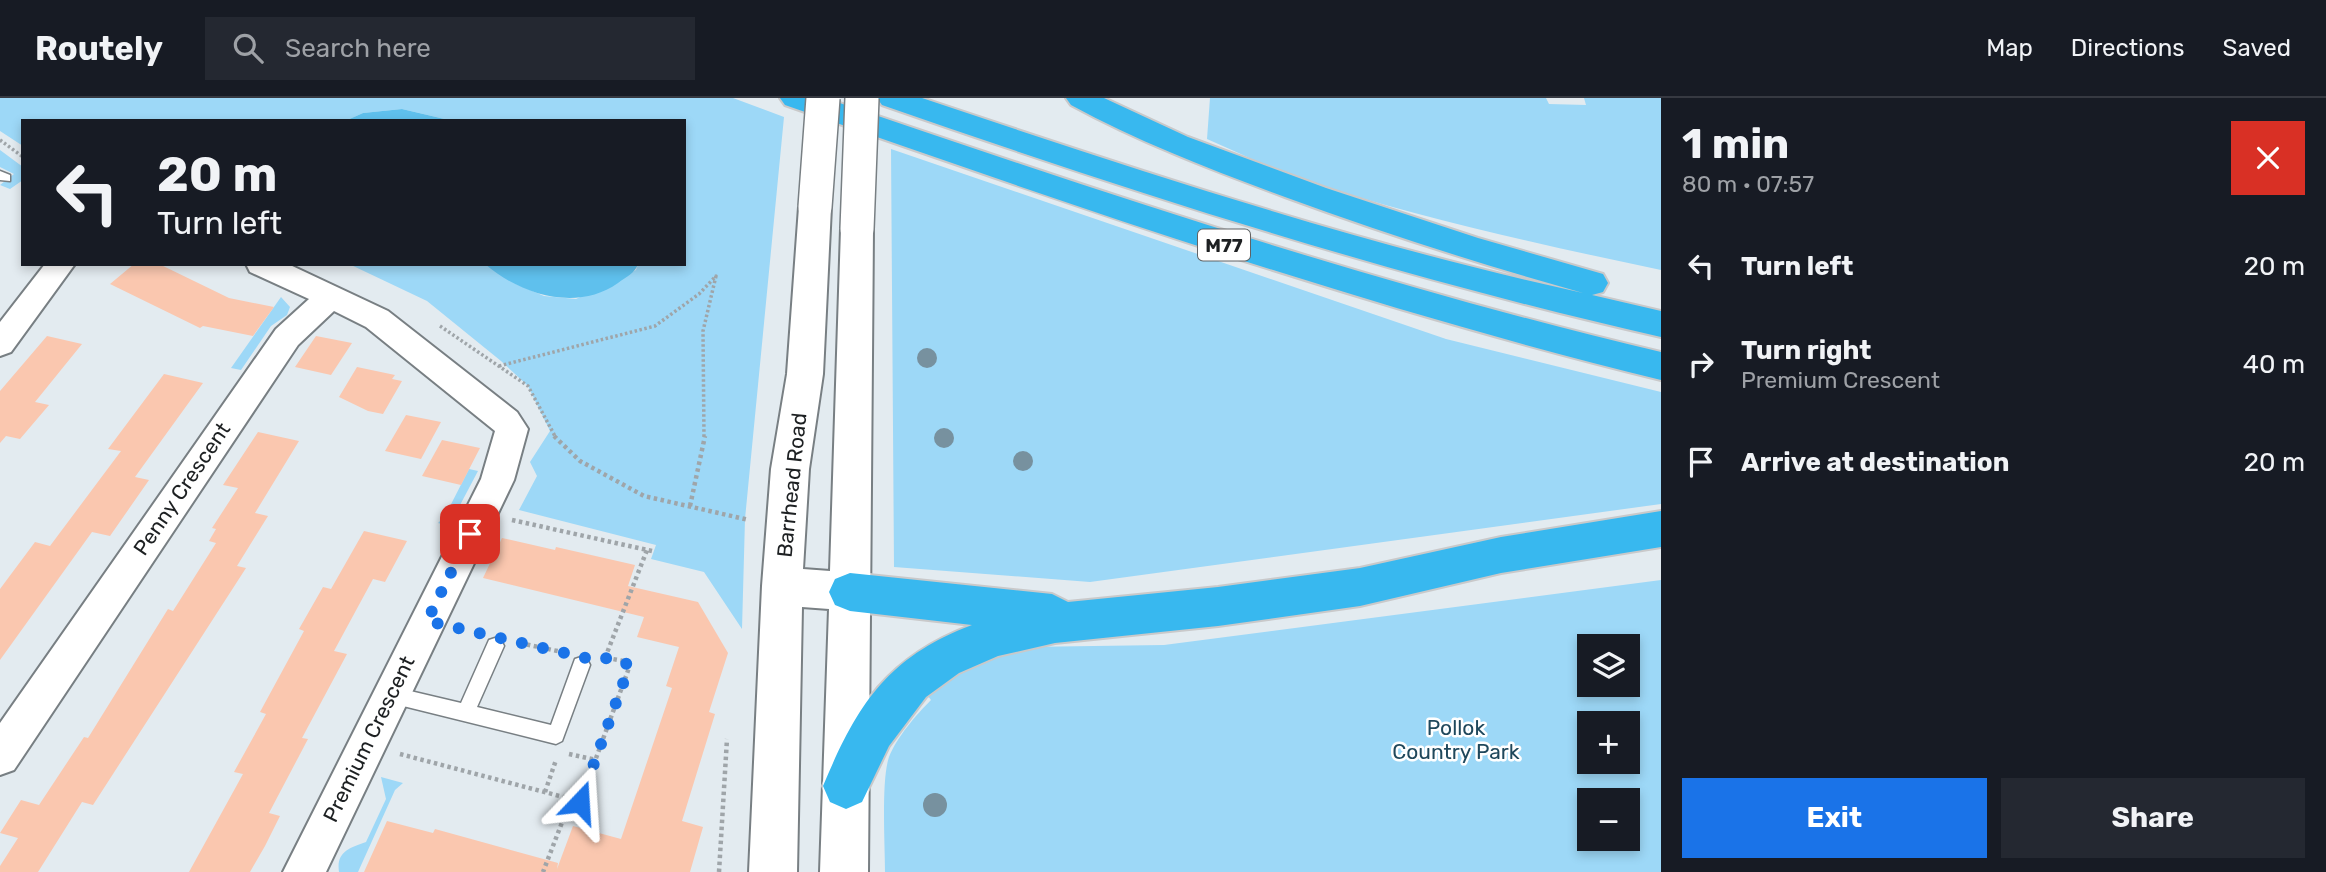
<!DOCTYPE html>
<html lang="en">
<head>
<meta charset="utf-8">
<style>
  :root { --surface:#171b24; --page:#242831; --text:#f1f3f6; --muted:#9ea1a6; --line:#363941; --accent:#1a73e8 }
  body { margin:0; font-family:Rubik,sans-serif; background:var(--page); color:var(--text); height:100vh; display:flex; flex-direction:column; font-size:26px; white-space:nowrap }
  * { box-sizing:border-box; margin:0 }
  p { font-size:23px; color:var(--muted) }
  .icon { flex:none; width:38px; height:38px; fill:none; stroke:currentColor; stroke-width:2; stroke-linecap:round; stroke-linejoin:round }
  .map { position:relative; flex:1; overflow:hidden }
  .details { display:flex; flex-direction:column; background:var(--surface); width:665px }
  .details>* { flex:none }
  .guide { position:absolute; left:21px; top:21px; width:665px; height:147px; border-radius:0px; box-shadow:0 4px 10px #0003; background:#171b24; color:var(--text); overflow:hidden }
  .fabs { position:absolute; left:1577px; top:536px; display:grid; gap:14px }
  .fabs a { display:grid; place-items:center; width:63px; height:63px; border-radius:0px; background:var(--surface); box-shadow:0 4px 10px #0003; font-size:35px }
  .pin { position:absolute; display:grid; place-items:center; width:60px; height:60px; color:#fff; margin:-30px; border-radius:14px; box-shadow:0 4px 10px #0006 }
  .me { position:absolute; width:77px; margin:-38px; rotate:20deg; stroke-linejoin:round; filter:drop-shadow(0 0 5px #0008) }
  .turn { display:flex; align-items:center; gap:24px; height:147px; padding:0 21px; font-size:32px }
  .turn .icon { width:91px; height:91px; stroke-width:2.5 }
  .turn b { display:block; font-size:49px; line-height:60px }
  .round { display:grid; place-items:center; flex:none; width:74px; height:74px; border-radius:0px; background:var(--page) }
  .overview { display:flex; align-items:center; justify-content:space-between; height:119px; padding:0 21px }
  h1 { font-size:42px; font-weight:700; line-height:52px }
  .cta { display:flex; gap:14px; margin-top:auto; padding:14px 21px }
  .cta a { flex:1; height:80px; border-radius:0px; background:var(--accent); color:#fff; font-size:28px; font-weight:700; line-height:80px; text-align:center }
  .cta a+a { background:var(--page); color:var(--text) }
  ul { padding:0; list-style:none }
  li { display:flex; align-items:center; gap:21px; height:98px; padding:0 21px }
  li div { flex:1 }
  li b { display:block; font-size:26px }
  li em { font-style:normal }
  header { display:flex; align-items:center; gap:42px; box-sizing:border-box; height:98px; padding:0 35px; background:var(--surface); border-bottom:2px solid var(--line) }
  header strong { font-size:33px }
  nav { display:flex; gap:38px; margin-inline-start:auto; font-size:24px }
  .search { width:490px; height:63px; background:var(--page); display:flex; align-items:center; gap:18px; box-sizing:border-box; padding:0 24px; border-radius:0px; color:var(--muted); font-size:26px }
  main { display:flex; flex:1; min-height:0 }
  .map>svg:first-child { display:block }
  .green { fill:#9dd8f7; fill-rule:evenodd }
  .water { fill:#5fc0ed }
  .building { fill:#fac7af }
  .lines { fill:none; stroke-linecap:round; stroke-linejoin:round }
  .lane-casing { stroke:#787f83; stroke-width:3 }
  .street-casing { stroke:#787f83; stroke-width:4 }
  .secondary-casing { stroke:#787f83; stroke-width:4 }
  .highway-casing { stroke:#c9c9ca; stroke-width:4 }
  .path-far1 { stroke:#9fa5a9; stroke-width:3.5; stroke-dasharray:2.5 2.5; stroke-linecap:butt }
  .path { stroke:#9fa5a9; stroke-width:4.5; stroke-dasharray:3.5 3.5; stroke-linecap:butt }
  .lane { fill:#fff; fill-rule:evenodd }
  .street { fill:#fff; fill-rule:evenodd }
  .secondary { fill:#fff; fill-rule:evenodd }
  .highway { fill:#38b8ef; fill-rule:evenodd }
  .secondary-bridge-casing { stroke:#787f83; stroke-width:36; stroke-linecap:butt }
  .secondary-bridge { stroke:#fff; stroke-width:33 }
  .tree { fill:#77919f }
  .route { stroke:#1a73e8; stroke-width:12; stroke-dasharray:0 21.6 }
  .labels { text-anchor:middle; stroke-width:5; stroke-linejoin:round; paint-order:stroke }
  .shield { fill:#fff; stroke:#616364; stroke-width:2 }
  .shield-label { font-size:19px; font-weight:bold; fill:#1d2022 }
  .street-label { font-size:21px; fill:#1d2022; stroke:#fff }
  .park-label { font-size:21px; fill:#1f485c; stroke:#fff }
</style>
</head>
<body>
<header>
<strong>Routely</strong>
<div class="search"><svg class="icon" aria-label="search" viewBox="0 0 24 24"><circle cx="10" cy="10" r="6"/><path d="M15 15l6 6"/></svg>Search here</div>
<nav><a>Map</a><a>Directions</a><a>Saved</a></nav>
</header>
<main>
<div class="map">
<svg width="1661" height="774" viewBox="0 0 1661 774">
  <rect width="100%" height="100%" fill="#e3ebf0"/>
  <path class="green" d="M0 0H733L784 19 745 421 742 531 704 474 651 461 656 447 519 412 537 378 530 364 550 333 528 288 501 263 427 203 349 166H485L516 186 544 198 576 201 636 172 638 166H684V23H453L402 11 363 15 345 23H23V48L0 33Z
    M1210 0H1546L1549 6 1586 7 1584 0H1661V172C1542 147 1421 120 1305 83 1272 72 1240 55 1207 41Z
    M891 51 1446 241 1661 294V406L1090 484 894 469Z
    M0 52 23 69V82L10 91 0 87 14 76 0 69Z
    M281 199 290 209 287 217 271 228 241 272 231 270Z
    M469 371 478 373 449 428 438 425 445 418Z
    M1661 482V774H885C885 747 881 682 889 659 897 639 916 617 931 602L922 590 957 567 1024 549 1164 547ZM1589 548H1628V586H1589ZM1589 625H1628V663H1589ZM1589 702H1628V740H1589Z
    M381 679 403 685 395 692 358 774H339C336 754 349 750 366 744L386 701Z"/>
  <path class="water" d="M402 11 453 23H345L363 15Z
    M485 166H638C635 175 626 179 618 185 577 214 521 197 485 166Z"/>
  <path class="building" d="M134 166H159L229 200 274 209 253 238 203 228 200 230 110 186Z
    M47 238 82 246 35 304 49 307 20 341 6 338 0 345V293Z
    M316 238 352 245 331 277 295 269Z
    M357 269 395 277 392 281 402 283 383 316 368 313 339 299Z
    M164 276 203 285 135 379 149 382 110 438 92 434 0 562V491L35 444 50 448 121 353 108 351Z
    M406 317 441 324 421 361 385 353Z
    M258 334 299 343 255 415 268 418 237 468 246 470 93 707 82 704 38 774H0V768L18 740 0 735 21 702 39 707 84 639 88 640 168 511 173 513 216 445 209 443 216 431 212 430 238 390 223 387Z
    M442 342 480 350 461 387 422 378Z
    M364 433 407 443 385 484 373 481 334 553 347 556 302 640 308 641 269 715 280 718 265 748 250 774H189L243 676 234 674 266 616 260 614 304 533 299 531 323 489 331 491Z
    M502 440 555 452 556 449 635 467 628 488 698 504 728 555 709 614 715 616 682 723 703 729 690 774H364L387 723 433 735 435 731 558 765 557 771 573 728 621 741 672 590 666 588 679 549 637 539 644 519 483 480Z"/>
  <g class="lines">
    <defs>
      <path id="lane" d="M0 73 10 77V83L0 82Z
        M495 540 501 542 504 548 477 609 551 627 575 561 581 559 587 561 590 567 562 643 556 646 383 603 380 597 383 591 389 588 461 605 489 542Z"/>
      <path id="street" d="M45 166H75L11 254 0 258V224Z
        M246 166H288L388 213 517 314 528 331 514 382 326 774H283L481 381 495 333 366 229 334 213 298 247 14 672 0 677V625L276 231 309 201 250 174Z"/>
      <path id="secondary" d="M815 98 826 101 831 109 823 276 809 371 803 471 830 473 841 131 846 123 857 119 868 123 873 131 868 774H820L829 511 802 509 797 774H749L762 488 771 371 787 276 799 109 804 101Z"/>
      <path id="highway" d="M780 0H825C1101 94 1377 187 1661 254V282C1363 209 1074 108 785 7Z
        M877 0H922C1140 73 1359 146 1583 195 1483 167 1383 135 1285 99 1212 72 1139 44 1071 7L1066 0H1104L1188 39 1326 90 1478 140 1603 176 1608 185 1603 194 1592 197 1661 213V239C1396 179 1138 96 882 7Z
        M1661 413V449L1501 475 1360 508 1218 528 1055 545 998 558 959 575 926 599 889 648 862 704 846 711 830 704 823 688C857 607 887 559 972 527L850 513 835 507 829 494 835 481 850 475 1052 496 1068 504 1218 489 1360 470 1501 439Z"/>
    </defs>
    <use href="#lane" class="lane-casing"/>
    <use href="#street" class="street-casing"/>
    <use href="#secondary" class="secondary-casing"/>
    <use href="#highway" class="highway-casing"/>
    <path class="path-far1" d="M0 42 23 59
      M440 228 528 288 556 340
      M499 268 655 228 699 196 716 178 703 233 704 340"/>
    <path class="path" d="M554 338 580 363 644 398 749 422
      M690 408 705 338
      M512 422 652 453
      M520 545 562 554
      M605 560 647 452
      M400 656 571 701 543 774
      M569 656 596 662
      M545 694 556 662
      M571 701 580 704 629 570 624 563 607 560
      M719 774 727 641"/>
    <use href="#lane" class="lane"/>
    <use href="#street" class="street"/>
    <use href="#secondary" class="secondary"/>
    <use href="#highway" class="highway"/>
    <defs>
      <path id="secondary-bridge" d="M815 109 823 0
        M857 131 862 0"/>
    </defs>
    <use href="#secondary-bridge" class="secondary-bridge-casing"/>
    <use href="#secondary-bridge" class="secondary-bridge"/>
  </g>
  <g class="tree">
    <circle cx="927" cy="260" r="10"/>
    <circle cx="944" cy="340" r="10"/>
    <circle cx="1023" cy="363" r="10"/>
    <circle cx="935" cy="707" r="12"/>
  </g>
  <g class="lines">
    <path class="route" d="M470 436 427 523 595 562 607 560 624 563 629 569 580 704"/>
  </g>
  <g class="labels">
    <rect class="shield" x="1198" y="131.5" width="52" height="31" rx="5"/>
    <g class="shield-label">
      <text x="1224" y="154">M77</text>
    </g>
    <g class="street-label">
      <text transform="translate(792 387) rotate(-84)" y="7">Barrhead Road</text>
      <text transform="translate(182 391) rotate(-56)" y="7">Penny Crescent</text>
      <text transform="translate(369 641) rotate(-64)" y="7">Premium Crescent</text>
    </g>
    <g class="park-label">
      <text x="1456" y="637">Pollok<tspan x="1456" dy="24">Country Park</tspan></text>
    </g>
  </g>
</svg>
<div class="fabs">
<a><svg class="icon" aria-label="layers" viewBox="0 0 24 24"><path d="M12 4l9 5-9 5-9-5zM3 14l9 5 9-5"/></svg></a>
<a>+</a>
<a>−</a>
</div>
<div class="pin" style="left:470px;top:436px;background:#d93025"><svg class="icon" aria-label="arrive" viewBox="0 0 24 24"><path d="M6 21V4h12l-3 4 3 4H6"/></svg></div>
<svg class="me" style="left:580px;top:704px" viewBox="-20 -20 40 40"><path d="M0-17L14 15 0 8-14 15z" fill="#1a73e8" stroke="#fff" stroke-width="4"/></svg>
<div class="guide">
<div class="turn"><svg class="icon" aria-label="left" viewBox="0 0 24 24"><path d="M17 20v-9H6M10 6l-5 5 5 5"/></svg><div><b>20 m</b>Turn left</div></div>
</div>
</div>
<section class="details">
<div class="overview"><div><h1>1 min</h1><p>80 m · 07:57</p></div><a class="round" style="background:#d93025;color:#fff"><svg class="icon" aria-label="close" viewBox="0 0 24 24"><path d="M6 6l12 12M18 6L6 18"/></svg></a></div>
<ul>
<li><svg class="icon" aria-label="left" viewBox="0 0 24 24"><path d="M17 20v-9H6M10 6l-5 5 5 5"/></svg><div><b>Turn left</b></div><em>20 m</em></li>
<li><svg class="icon" aria-label="right" viewBox="0 0 24 24"><path d="M7 20v-9h11M14 6l5 5-5 5"/></svg><div><b>Turn right</b><p>Premium Crescent</p></div><em>40 m</em></li>
<li><svg class="icon" aria-label="arrive" viewBox="0 0 24 24"><path d="M6 21V4h12l-3 4 3 4H6"/></svg><div><b>Arrive at destination</b></div><em>20 m</em></li>
</ul>
<div class="cta"><a>Exit</a><a>Share</a></div>
</section>
</main>
</body>
</html>
